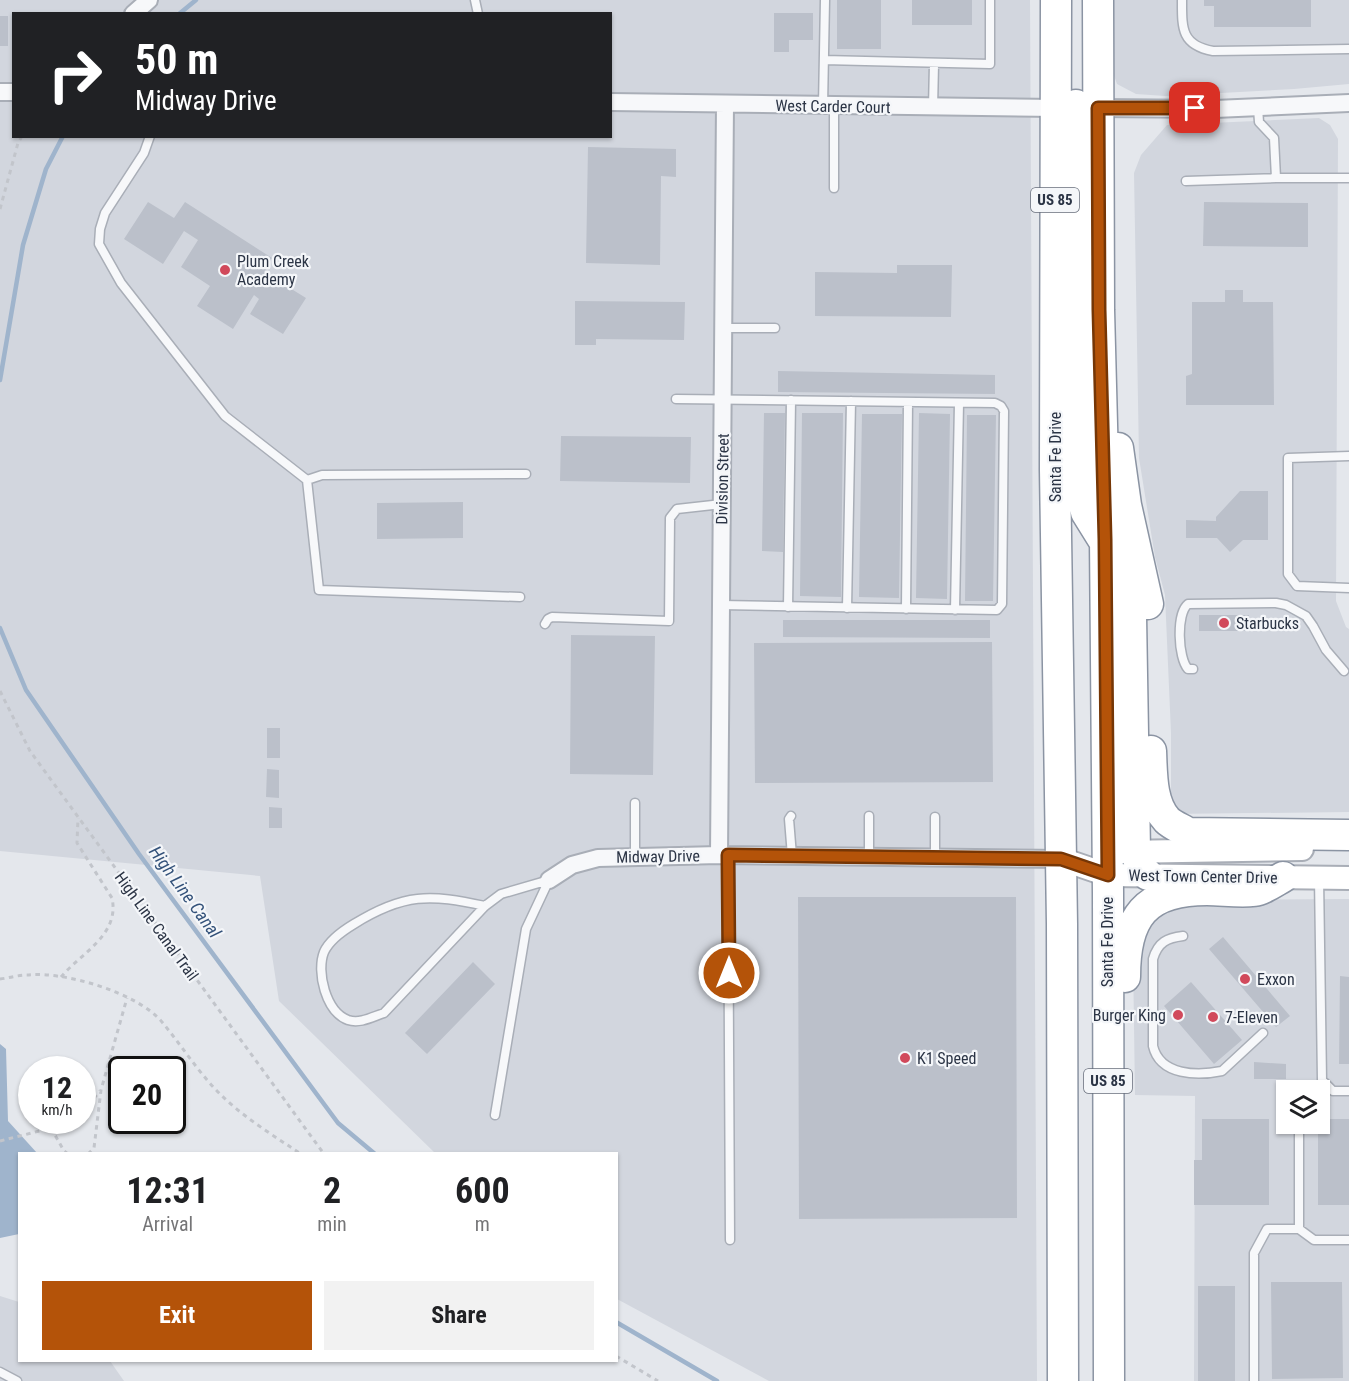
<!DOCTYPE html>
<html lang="en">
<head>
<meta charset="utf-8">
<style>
  :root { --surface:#fff; --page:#f2f2f2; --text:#202124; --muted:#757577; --accent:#b45309 }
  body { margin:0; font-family:"Roboto Condensed",sans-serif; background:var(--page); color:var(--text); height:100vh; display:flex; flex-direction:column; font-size:22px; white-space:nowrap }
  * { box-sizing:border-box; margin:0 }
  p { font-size:20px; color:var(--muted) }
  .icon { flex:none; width:33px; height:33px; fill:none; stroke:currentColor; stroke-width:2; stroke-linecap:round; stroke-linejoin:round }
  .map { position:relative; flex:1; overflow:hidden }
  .panel { position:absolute; left:18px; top:1152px; width:600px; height:210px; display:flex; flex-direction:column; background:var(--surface); border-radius:0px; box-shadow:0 2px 4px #0004 }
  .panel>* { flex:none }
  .banner { position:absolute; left:12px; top:12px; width:600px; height:126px; border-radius:0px; box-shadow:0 2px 4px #0004; background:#202124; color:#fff; overflow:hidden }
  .fabs { position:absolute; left:1276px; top:1080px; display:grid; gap:12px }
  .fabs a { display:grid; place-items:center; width:54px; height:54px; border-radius:0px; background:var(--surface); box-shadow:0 2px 4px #0004; font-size:30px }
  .speed { position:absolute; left:18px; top:1056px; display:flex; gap:12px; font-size:30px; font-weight:700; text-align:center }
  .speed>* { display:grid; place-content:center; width:78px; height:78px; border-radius:50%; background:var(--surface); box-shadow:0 2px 4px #0004; line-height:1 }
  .speed small { font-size:15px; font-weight:400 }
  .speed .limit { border:3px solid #111; border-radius:9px; background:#fff; color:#111 }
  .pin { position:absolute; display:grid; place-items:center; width:51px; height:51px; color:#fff; margin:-26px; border-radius:12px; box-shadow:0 3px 9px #0006 }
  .me { position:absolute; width:66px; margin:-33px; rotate:0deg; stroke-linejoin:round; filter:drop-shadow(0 0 4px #0008) }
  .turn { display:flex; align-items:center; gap:21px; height:126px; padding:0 24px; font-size:27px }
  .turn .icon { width:78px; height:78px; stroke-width:2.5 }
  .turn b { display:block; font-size:42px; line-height:51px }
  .eta { display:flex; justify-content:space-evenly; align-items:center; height:102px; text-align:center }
  .eta b { font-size:36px; font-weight:700; line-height:42px }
  .action { display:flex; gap:12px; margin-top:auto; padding:12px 24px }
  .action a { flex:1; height:69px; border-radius:0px; background:var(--accent); color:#fff; font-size:24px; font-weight:700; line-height:69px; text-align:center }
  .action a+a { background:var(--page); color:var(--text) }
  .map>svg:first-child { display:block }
  .built { fill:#d2d6de; fill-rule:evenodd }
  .water { fill:#9fb4cc }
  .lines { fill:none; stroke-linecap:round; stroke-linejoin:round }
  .stream { stroke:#9fb4cc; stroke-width:4.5 }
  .building { fill:#bbc0ca }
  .lane-casing { stroke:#a9aeb7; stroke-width:11 }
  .street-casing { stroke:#a9aeb7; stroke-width:20 }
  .secondary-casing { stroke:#a9aeb7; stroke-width:26 }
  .highway-casing { stroke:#8b94a3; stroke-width:33 }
  .path { stroke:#c2c5cb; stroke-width:3; stroke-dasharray:4.5 4.5; stroke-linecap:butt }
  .lane { stroke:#f7f8fa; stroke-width:8 }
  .street { stroke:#f7f8fa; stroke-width:16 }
  .secondary { stroke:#fff; stroke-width:22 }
  .highway { stroke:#fff; stroke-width:30 }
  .route-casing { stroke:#753606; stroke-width:15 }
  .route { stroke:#b45309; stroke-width:10 }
  .poi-dot { fill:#d1495b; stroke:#f4f6f9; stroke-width:2 }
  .labels { text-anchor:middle; stroke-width:4.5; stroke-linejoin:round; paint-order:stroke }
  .shield { fill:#f4f6f9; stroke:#676e7b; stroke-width:1.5 }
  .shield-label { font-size:15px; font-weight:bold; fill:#2b3445 }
  .street-label { font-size:16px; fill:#2b3445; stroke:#f4f6f9 }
  .poi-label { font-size:16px; fill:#2b3445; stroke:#f4f6f9; text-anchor:start }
  .water-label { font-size:18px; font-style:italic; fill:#34527a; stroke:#f4f6f9 }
</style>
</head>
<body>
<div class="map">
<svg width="1349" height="1381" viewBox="0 0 1349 1381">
  <rect width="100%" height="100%" fill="#e4e7ec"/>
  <path class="built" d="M0 0H1030L1037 1381H769L617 1299 616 1154 435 1153 279 1001 260 876 0 851ZM14 14H610V136H14Z
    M1108 0H1349V84L1294 89 1165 96 1136 94 1117 84 1110 64Z
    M1319 118 1330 125 1338 139 1336 601 1346 627 1349 629V812L1171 814V733L1165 595 1155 557 1139 458 1134 173 1141 155 1167 125Z
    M1349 899V1381H1194L1195 1096 1135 1095 1133 955 1145 920 1177 900ZM1287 1090H1320V1124H1287Z
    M0 1296 19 1302 20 1360 110 1361 124 1381H0Z"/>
  <path class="water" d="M0 1044 6 1049 8 1121 37 1153 20 1154 19 1234 0 1238Z"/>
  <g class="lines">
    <path class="stream" d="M179 14 196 0
      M0 380 23 245 46 169 63 136
      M0 628 26 690 139 854 338 1123 375 1154
      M616 1322 717 1381"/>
  </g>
  <path class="building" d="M837 0H881V49H837Z
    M912 0H972V25H912Z
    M1204 0H1311V27H1214V6H1204Z
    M774 13H813V40H789V52H774Z
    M0 16H8V46H0Z
    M588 147 676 149V177L661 176 660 265 586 263Z
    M148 202 174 218 185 202 272 258 264 272 306 298 283 334 250 314 259 299 254 295 233 329 197 306 210 286 181 267 198 240 184 231 163 264 124 239Z
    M1204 202 1308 203V247L1203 246Z
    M897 265H952L951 317 815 316V272L897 273Z
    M1225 290H1243V302H1273L1274 405H1186V376L1192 374V302H1225Z
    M575 301 685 302 684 340 596 339V345H575Z
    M778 371 995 375V394L778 392Z
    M764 413H785L783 552 762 551Z
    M802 413H843L841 597 800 596Z
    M919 413 950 414 947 599 916 598Z
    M862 414H902L899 598 859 597Z
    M967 415H996L993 601H965Z
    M561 436 691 437 690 483 560 481Z
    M1240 491H1268V540H1243L1230 552 1217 538H1186V520L1216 521V517Z
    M463 502V538L377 539V503Z
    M1199 615H1249V631H1199Z
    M783 620H990V638L783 637Z
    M571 635 655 636 653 775 570 774Z
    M992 642 993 782 755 783 754 643Z
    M267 728H280V758H267Z
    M267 769 279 770V798L266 797Z
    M269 807 282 808V828H269Z
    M798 897H1016L1017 1218 799 1219Z
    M1223 937 1290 1016 1276 1027 1209 949Z
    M473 962 495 984 427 1054 405 1033Z
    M1340 976 1349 977V1064H1339Z
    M1191 982 1242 1040 1214 1064 1164 1006Z
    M1254 1062 1286 1064V1079H1254Z
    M1202 1119H1269V1205H1194V1160H1202Z
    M1320 1119H1349V1205H1318V1124H1320Z
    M1271 1282H1342L1343 1378 1272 1379Z
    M1198 1286H1235V1381H1198Z"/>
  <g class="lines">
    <defs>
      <path id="lane" d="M475 0 478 14
        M1182 0C1182 28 1181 45 1213 51L1349 49
        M824 60 990 64V0
        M823 106 825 0
        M834 106V188
        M933 108 934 64
        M1258 108 1259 122 1274 138 1276 178H1349
        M150 136 144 153 105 213 100 229 99 244 121 283 225 416 307 480
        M1186 181 1276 178
        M724 328H775
        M676 399 995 403 1001 406 1004 411 1002 604 997 610 721 605
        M1349 456 1288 458V574L1297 586 1349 588
        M520 597 319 590 307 480 322 475 526 474
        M788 607 791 400
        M847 608 851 401
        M906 609 908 402
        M955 610 959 403
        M545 624 548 619 552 617 669 621 670 518 677 509 722 504
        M1193 669H1188C1178 658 1176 614 1188 604L1276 603 1286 605 1306 616 1313 626 1326 650 1344 671
        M635 803V857
        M791 816 789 819 792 856
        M869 816V856
        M935 817V857
        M728 855 730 1240
        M1319 878 1322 1080 1333 1091H1349
        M485 906C430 894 404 893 354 924 344 930 329 941 324 952 316 972 326 1012 348 1020 360 1024 372 1017 384 1013L485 906 501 894 549 880
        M1183 936C1167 938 1158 942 1153 959V1046C1160 1076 1198 1076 1222 1071L1263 1033
        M495 1115 526 929 549 880
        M1299 1124V1229
        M0 1372 17 1381
        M1254 1381V1253L1267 1229H1299L1314 1240H1349"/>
      <path id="street" d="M133 14 149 0
        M0 92H14
        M610 102 1056 108
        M1098 108 1215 109 1349 103
        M719 855 725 104
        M549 880 572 865 598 858 719 855 1061 859"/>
      <path id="secondary" d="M1122 852 1302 849
        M1061 859 1108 875 1349 878"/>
      <path id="highway" d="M1056 0 1055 470 1062 924 1063 1381
        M1098 0 1099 310 1105 539 1108 893 1109 1381
        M1076 105 1080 476 1086 512 1114 557 1126 588 1131 616 1135 851 1142 869 1148 875
        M1118 448 1126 505 1148 604
        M1151 751C1152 773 1151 803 1167 820 1172 825 1182 829 1188 833L1349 835
        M1125 977C1125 917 1145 890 1207 890 1222 890 1239 893 1254 891 1263 890 1274 882 1283 877"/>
    </defs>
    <use href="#lane" class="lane-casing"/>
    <use href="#street" class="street-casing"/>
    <use href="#secondary" class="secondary-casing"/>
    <use href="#highway" class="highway-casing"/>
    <path class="path" d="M0 209 18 143 22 136
      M0 691 30 751 324 1154
      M61 977C81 953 120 935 112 898L77 843 78 818
      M0 979C9 978 18 975 27 975 65 971 138 993 162 1022 182 1046 198 1072 220 1094 243 1117 274 1136 301 1154
      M82 1112 100 1091
      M0 1141 51 1128
      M68 1154 64 1151 51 1128 69 1120
      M88 1154 94 1148 101 1090 127 998
      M616 1356 658 1381"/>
    <use href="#lane" class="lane"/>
    <use href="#street" class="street"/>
    <use href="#secondary" class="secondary"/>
    <use href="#highway" class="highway"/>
  </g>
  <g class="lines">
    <defs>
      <path id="route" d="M729 973 728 855 1061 859 1108 875 1105 539 1099 310 1098 108H1195"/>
    </defs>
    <use href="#route" class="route-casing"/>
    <use href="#route" class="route"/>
  </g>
  <g class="poi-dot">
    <circle cx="225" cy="270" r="6"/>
    <circle cx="1224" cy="623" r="6"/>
    <circle cx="1245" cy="979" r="6"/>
    <circle cx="1178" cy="1015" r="6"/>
    <circle cx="1213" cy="1017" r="6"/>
    <circle cx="905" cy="1058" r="6"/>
  </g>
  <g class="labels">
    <g class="shield">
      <rect x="1031" y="188" width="48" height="24" rx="4.5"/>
      <rect x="1084" y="1069" width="48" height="24" rx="4.5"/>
    </g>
    <g class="shield-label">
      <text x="1055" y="205">US 85</text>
      <text x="1108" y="1086">US 85</text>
    </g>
    <g class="street-label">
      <text transform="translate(833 106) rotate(1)" y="6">West Carder Court</text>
      <text transform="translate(1055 457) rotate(-90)" y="6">Santa Fe Drive</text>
      <text transform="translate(722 479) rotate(-89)" y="6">Division Street</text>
      <text transform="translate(658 856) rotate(-1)" y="6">Midway Drive</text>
      <text transform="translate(1203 876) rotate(1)" y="6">West Town Center Drive</text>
      <text transform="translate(157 926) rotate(54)" y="6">High Line Canal Trail</text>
      <text transform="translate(1107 942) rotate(-90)" y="6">Santa Fe Drive</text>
    </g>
    <g class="poi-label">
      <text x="237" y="267">Plum Creek<tspan x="237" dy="18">Academy</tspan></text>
      <text x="1236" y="629">Starbucks</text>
      <text x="1257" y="985">Exxon</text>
      <text x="1166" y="1021" text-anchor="end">Burger King</text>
      <text x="1225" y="1023">7-Eleven</text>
      <text x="917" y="1064">K1 Speed</text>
    </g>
    <g class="water-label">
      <text transform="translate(185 892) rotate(54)" y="6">High Line Canal</text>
    </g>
  </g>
</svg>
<div class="fabs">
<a><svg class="icon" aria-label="layers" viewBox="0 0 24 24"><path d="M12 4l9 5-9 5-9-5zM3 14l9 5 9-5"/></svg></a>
</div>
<div class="speed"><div>12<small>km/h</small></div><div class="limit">20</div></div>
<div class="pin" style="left:1195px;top:108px;background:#d93025"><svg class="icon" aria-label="arrive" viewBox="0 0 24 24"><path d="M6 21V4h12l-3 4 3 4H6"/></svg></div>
<svg class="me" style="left:729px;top:973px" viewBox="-20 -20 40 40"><circle r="17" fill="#b45309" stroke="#fff" stroke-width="3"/><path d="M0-11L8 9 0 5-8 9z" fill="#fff"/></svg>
<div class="banner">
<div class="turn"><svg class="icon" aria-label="right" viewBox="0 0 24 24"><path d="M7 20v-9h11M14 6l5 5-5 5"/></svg><div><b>50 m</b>Midway Drive</div></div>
</div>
<section class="panel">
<div class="eta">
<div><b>12:31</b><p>Arrival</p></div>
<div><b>2</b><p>min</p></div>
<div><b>600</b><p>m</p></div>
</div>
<div class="action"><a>Exit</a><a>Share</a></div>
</section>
</div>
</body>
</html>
